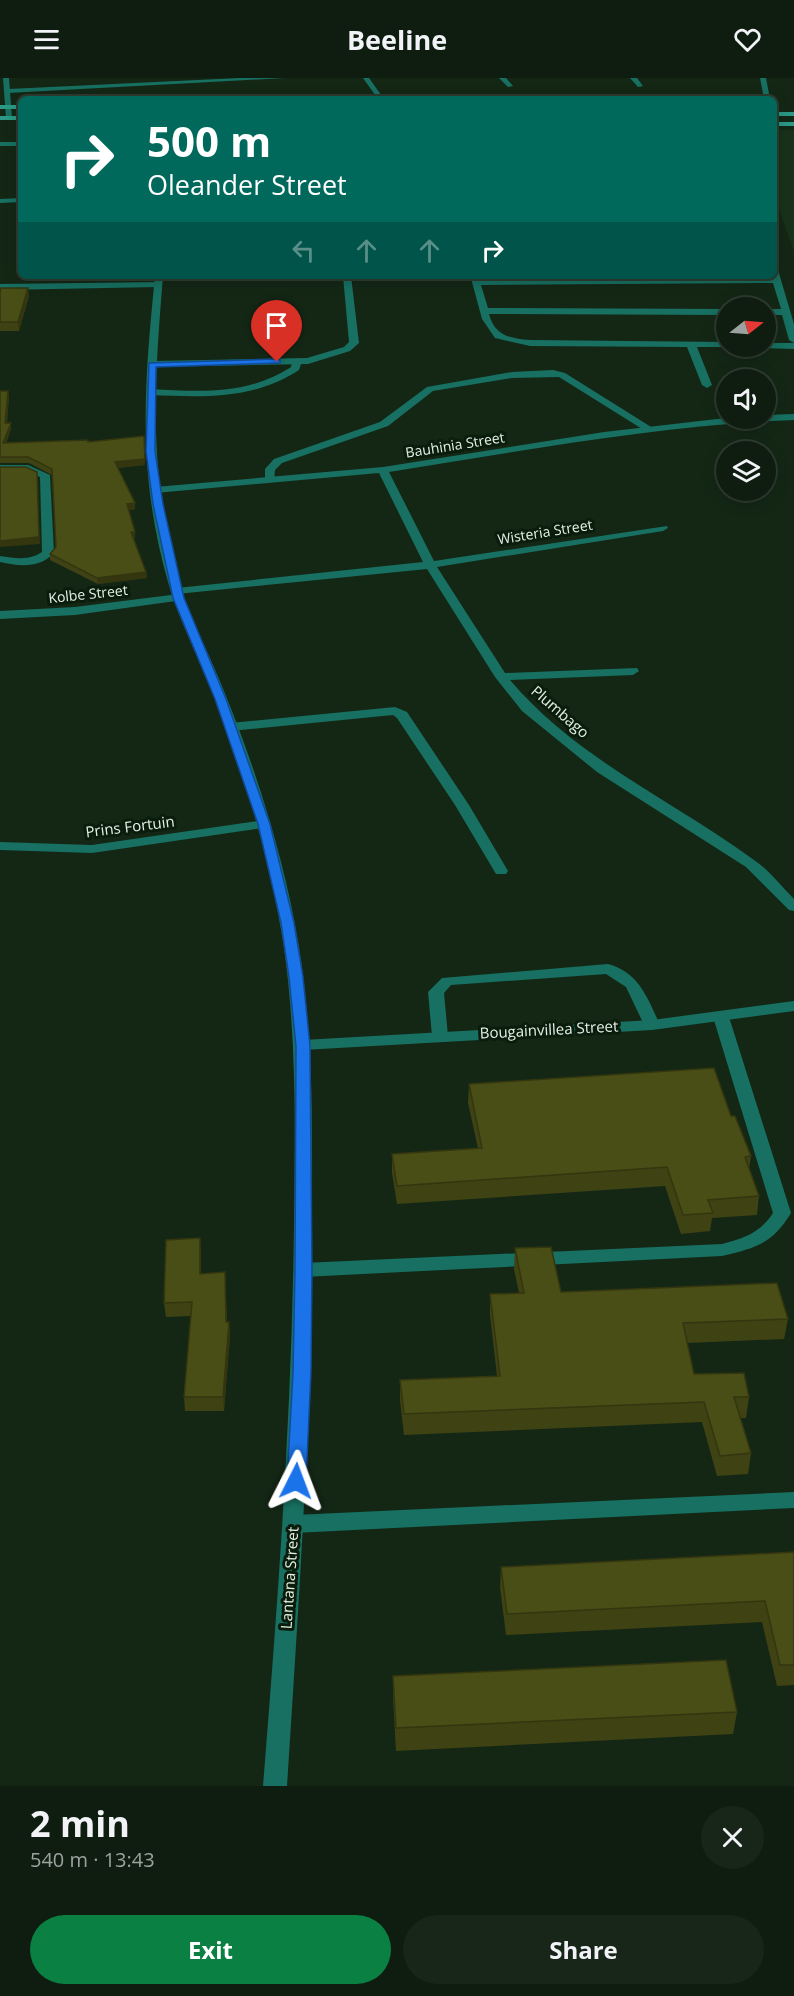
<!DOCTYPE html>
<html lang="en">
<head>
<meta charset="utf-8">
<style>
  :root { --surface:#0f1d10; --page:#182619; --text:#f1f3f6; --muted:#9ba29f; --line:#2f3b30; --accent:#0b8043 }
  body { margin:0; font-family:"Open Sans",sans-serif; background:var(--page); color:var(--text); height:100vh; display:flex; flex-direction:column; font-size:22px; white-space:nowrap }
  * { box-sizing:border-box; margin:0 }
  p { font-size:20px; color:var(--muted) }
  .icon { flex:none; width:33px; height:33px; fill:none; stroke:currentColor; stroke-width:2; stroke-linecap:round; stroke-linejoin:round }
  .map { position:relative; height:1708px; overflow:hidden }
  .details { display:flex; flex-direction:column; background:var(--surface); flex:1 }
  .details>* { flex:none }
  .guide { position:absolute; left:18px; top:18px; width:759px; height:183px; border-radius:9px; box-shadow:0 3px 15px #0003,0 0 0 2px var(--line); background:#00695c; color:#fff; overflow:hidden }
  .needle { width:39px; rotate:73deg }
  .controls { position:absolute; left:716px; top:219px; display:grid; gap:12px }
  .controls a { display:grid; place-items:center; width:60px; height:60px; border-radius:50%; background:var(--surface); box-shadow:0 3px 15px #0003,0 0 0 2px var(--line); font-size:30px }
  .pin { position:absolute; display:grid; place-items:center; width:51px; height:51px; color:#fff; margin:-62px -26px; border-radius:50% 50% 50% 0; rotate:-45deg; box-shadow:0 0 6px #0007 }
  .pin .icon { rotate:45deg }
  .me { position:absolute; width:66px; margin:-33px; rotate:3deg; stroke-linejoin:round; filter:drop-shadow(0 0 4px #0008) }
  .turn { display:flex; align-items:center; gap:21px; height:126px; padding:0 30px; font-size:27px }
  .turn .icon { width:78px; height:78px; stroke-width:2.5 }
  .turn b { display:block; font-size:42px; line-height:51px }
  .lanes { display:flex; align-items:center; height:57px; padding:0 30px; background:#0003; justify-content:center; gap:30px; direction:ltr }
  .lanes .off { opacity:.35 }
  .round { display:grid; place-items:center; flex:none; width:63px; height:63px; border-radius:32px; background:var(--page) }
  .headline { display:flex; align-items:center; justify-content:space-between; height:102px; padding:0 30px }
  h1 { font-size:36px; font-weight:700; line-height:45px }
  .cta { display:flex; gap:12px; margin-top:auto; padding:12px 30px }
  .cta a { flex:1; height:69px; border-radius:36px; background:var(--accent); color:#fff; font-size:24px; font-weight:700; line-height:69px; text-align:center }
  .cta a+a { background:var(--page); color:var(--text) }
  header { display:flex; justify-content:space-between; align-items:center; height:78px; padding:0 30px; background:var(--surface); font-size:27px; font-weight:700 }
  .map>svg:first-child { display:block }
  .built { fill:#19311a }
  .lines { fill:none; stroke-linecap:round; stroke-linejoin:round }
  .service { fill:#177061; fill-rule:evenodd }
  .minor { fill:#177061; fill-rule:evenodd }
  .tertiary { fill:#177061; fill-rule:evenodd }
  .secondary { fill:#2b9985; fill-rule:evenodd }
  .wall { fill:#3f4213 }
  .shaded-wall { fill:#33360f }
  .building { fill:#494d16; stroke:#33360f; stroke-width:1.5 }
  .route { fill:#1a73e8; stroke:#114b97; stroke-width:1.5 }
  .labels { text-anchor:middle; stroke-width:6; stroke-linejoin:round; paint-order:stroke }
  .far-street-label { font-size:14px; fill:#e4f0e4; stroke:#0a1d0c }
  .street-label { font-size:15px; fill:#e4f0e4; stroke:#0a1d0c }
</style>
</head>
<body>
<header><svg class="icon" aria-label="menu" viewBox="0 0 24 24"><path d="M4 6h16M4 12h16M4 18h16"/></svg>Beeline<svg class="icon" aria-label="heart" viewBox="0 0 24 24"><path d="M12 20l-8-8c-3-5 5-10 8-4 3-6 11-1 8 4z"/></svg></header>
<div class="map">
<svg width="794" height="1708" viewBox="0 0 794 1708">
  <rect width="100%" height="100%" fill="#142715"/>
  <path class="built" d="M774 52H794V173L774 118Z"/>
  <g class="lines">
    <path class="service" d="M297 280 302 283 299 292C253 322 204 319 151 317L146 314 151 311C201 314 248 317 291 289L292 283Z
      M553 292 565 295 656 352 647 354 559 299 512 300 433 313 388 348 282 385 275 392 274 404 265 402V391L274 381 380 344 427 309 512 294Z
      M608 886C639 894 648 921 660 947L658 951H646L626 909 606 896 451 907 444 915 448 958 440 963 432 958 428 914 442 900Z
      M721 934 729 939 791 1135C772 1166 756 1170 722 1178L303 1199 297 1197 294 1192 297 1187 303 1185 722 1166C744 1160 760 1155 773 1135L713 939Z
      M794 1414V1430L294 1455 287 1452 284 1446 287 1440 294 1437Z"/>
    <path class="minor" d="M240 0H284L8 15 5 13 8 11Z
      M363 0H369L384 21H378Z
      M499 0H506L513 8 508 9Z
      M630 0H637L643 8 638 9Z
      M760 0H766L770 21H764Z
      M0 64H21V68H0Z
      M21 120V124L0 125V121Z
      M774 189 778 192 794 246V265L789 262 782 237H765V231H781L773 205 481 207 488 230 726 231V237L489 236C495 258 509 260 530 262L726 264V268L729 269H697L712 307 707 310 702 307 687 269 530 268 495 260 482 241 472 204V198H480L481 201 772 199Z
      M343 198H351L359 265 350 273 308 286 152 289 147 286 152 283 307 280 344 269 349 264Z
      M161 204 162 206 158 209 0 212V206Z
      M765 265H794V271L762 270 765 268Z
      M794 336V342C659 347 523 373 389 394L434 483 667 448 668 450 663 453 437 489 505 595 637 590 639 593 633 597 510 602C577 681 672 722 754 782 769 792 781 808 794 821V833L789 832 746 789 597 694 522 633 495 599 427 491 177 516 171 513 177 510 423 484 379 395 155 415 150 412 155 409 383 389 604 354 726 340H765V337Z
      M0 387H28L50 397 54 475C39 491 19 488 0 484V478C15 480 29 483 42 474L40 399 27 393H0Z
      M179 516 185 520 183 522 75 537 0 541V533L75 529Z
      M395 629 407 634 469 727 508 793 506 796H496L455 727 397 640 393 637 230 653 224 649 230 645Z
      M264 742 271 746 269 749 92 775 0 772V764L92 767Z
      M794 923V933L652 952 303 972 295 967 303 962 652 942Z"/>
    <path class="tertiary" d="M3 0H9L12 40 9 42 6 40Z
      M155 198H163C154 309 148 395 179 504 191 543 211 579 226 618 258 698 285 783 299 869 314 961 312 1053 312 1146 312 1334 299 1521 287 1708H263C278 1521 292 1334 294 1146 295 1054 297 962 284 870 271 784 245 699 214 618 199 579 179 543 168 504 137 395 144 308 155 198Z"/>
    <path class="secondary" d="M0 27H21V31H0Z
      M774 34H794V38H774Z
      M0 38H21V42H0Z
      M774 44H794V48H774Z"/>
  </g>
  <path class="wall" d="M28 210 29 218 19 253H0V214Z
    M0 313 9 318 7 345 11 351 6 365 88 364 145 387 118 390 135 431 129 432 135 454V460L133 461 146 494 147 500 98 506 50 482V476L56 469 52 397 29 385H0Z
    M469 1006 731 1038 751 1078 749 1091 759 1118 757 1137 712 1140 710 1153 681 1156 665 1108 397 1126 392 1095V1076L478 1070 468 1025Z
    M200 1160 201 1196 225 1194 227 1244H229L230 1258 224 1333H185L184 1319 191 1238 166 1239 164 1225Z
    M515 1170 561 1214 788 1241 784 1261 687 1265 694 1296 749 1319 746 1340H740L751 1375 748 1396 717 1398 702 1344 404 1357 400 1322V1302L497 1298 490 1237V1216L519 1215 514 1191Z
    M794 1474V1607L777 1608 762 1544 506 1557 500 1509 501 1489Z
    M393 1598 737 1634 733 1656 396 1673 393 1620Z"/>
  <path class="shaded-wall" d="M28 210 29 218 19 253 18 244Z
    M8 313 9 318 6 351 5 345Z
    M11 345V351L3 371V365Z
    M144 358 145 387 115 390V384Z
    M37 394 40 466 0 469V463Z
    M135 425V431L127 432V426Z
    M131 454H135V460L131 461Z
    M146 494 147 500 98 506 97 500Z
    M200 1160 201 1174V1210L200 1196Z
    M229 1244 230 1258 224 1333 223 1319Z"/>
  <path class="building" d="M1 210H28L18 244H0V214Z
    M0 313H8L5 345H11L3 365 88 362V364L144 358 145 381 115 384 135 425 127 426 135 454H131L146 494 97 500 50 476 56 469 52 391 28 379H0Z
    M0 389H26L37 394 39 459 0 463Z
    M714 990 731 1038H735L751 1078 745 1079 759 1118 708 1122 713 1135 683 1137 667 1089 397 1108 392 1076 482 1070 469 1006Z
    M200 1160V1196L225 1194 226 1244H229L223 1319H184L192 1224 164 1225 166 1162Z
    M551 1169 561 1214 777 1205 788 1241 683 1245 694 1296 744 1295 749 1319H734L751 1375 720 1378 704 1324 404 1336 400 1302 500 1298 490 1216 524 1215 515 1170Z
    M794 1474V1587H780L765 1523 507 1536 501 1489Z
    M726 1582 737 1634 396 1650 393 1598Z"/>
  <path class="route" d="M277 281 280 282V285L156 289 155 373 163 426 184 520 226 621 270 746 294 845 303 899 310 968 312 1192 311 1294 306 1403 303 1408 296 1411 290 1408 287 1403 293 1294 295 1192 296 968 289 899 281 845 258 746 215 621 173 520 153 426 146 373 149 285Z"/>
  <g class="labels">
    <g class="far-street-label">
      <text transform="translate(455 367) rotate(-9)" y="5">Bauhinia Street</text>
      <text transform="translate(545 454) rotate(-9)" y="5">Wisteria Street</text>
      <text transform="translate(88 516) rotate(-6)" y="5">Kolbe Street</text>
    </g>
    <g class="street-label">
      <text transform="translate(560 634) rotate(41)" y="5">Plumbago</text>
      <text transform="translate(130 749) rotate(-7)" y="5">Prins Fortuin</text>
      <text transform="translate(549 952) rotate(-3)" y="5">Bougainvillea Street</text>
      <text transform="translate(290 1500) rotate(-86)" y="5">Lantana Street</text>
    </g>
  </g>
</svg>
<div class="controls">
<a><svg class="needle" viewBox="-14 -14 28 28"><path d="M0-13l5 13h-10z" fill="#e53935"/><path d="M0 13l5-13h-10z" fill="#9ba29f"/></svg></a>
<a><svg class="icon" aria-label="sound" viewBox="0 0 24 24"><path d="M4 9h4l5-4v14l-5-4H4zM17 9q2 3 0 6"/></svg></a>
<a><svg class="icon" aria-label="layers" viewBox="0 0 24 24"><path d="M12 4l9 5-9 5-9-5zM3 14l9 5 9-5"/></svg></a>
</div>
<div class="pin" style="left:277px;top:284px;background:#d93025"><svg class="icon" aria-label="arrive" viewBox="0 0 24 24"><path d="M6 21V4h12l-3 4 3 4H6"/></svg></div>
<svg class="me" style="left:296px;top:1403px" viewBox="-20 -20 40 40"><path d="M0-17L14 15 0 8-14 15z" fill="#1a73e8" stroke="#fff" stroke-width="4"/></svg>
<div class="guide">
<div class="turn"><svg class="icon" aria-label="right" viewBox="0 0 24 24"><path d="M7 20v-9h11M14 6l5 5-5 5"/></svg><div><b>500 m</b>Oleander Street</div></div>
<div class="lanes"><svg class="icon off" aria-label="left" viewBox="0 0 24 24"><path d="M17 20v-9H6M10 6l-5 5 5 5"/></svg><svg class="icon off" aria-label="ahead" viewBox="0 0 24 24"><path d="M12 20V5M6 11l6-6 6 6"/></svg><svg class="icon off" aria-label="ahead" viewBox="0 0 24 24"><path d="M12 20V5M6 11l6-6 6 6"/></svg><svg class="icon" aria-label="right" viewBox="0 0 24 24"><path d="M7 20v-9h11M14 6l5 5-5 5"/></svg></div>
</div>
</div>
<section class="details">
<div class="headline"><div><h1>2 min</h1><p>540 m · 13:43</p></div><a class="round"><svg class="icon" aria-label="close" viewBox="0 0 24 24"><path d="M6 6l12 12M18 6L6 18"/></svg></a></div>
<div class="cta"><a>Exit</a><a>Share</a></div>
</section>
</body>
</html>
